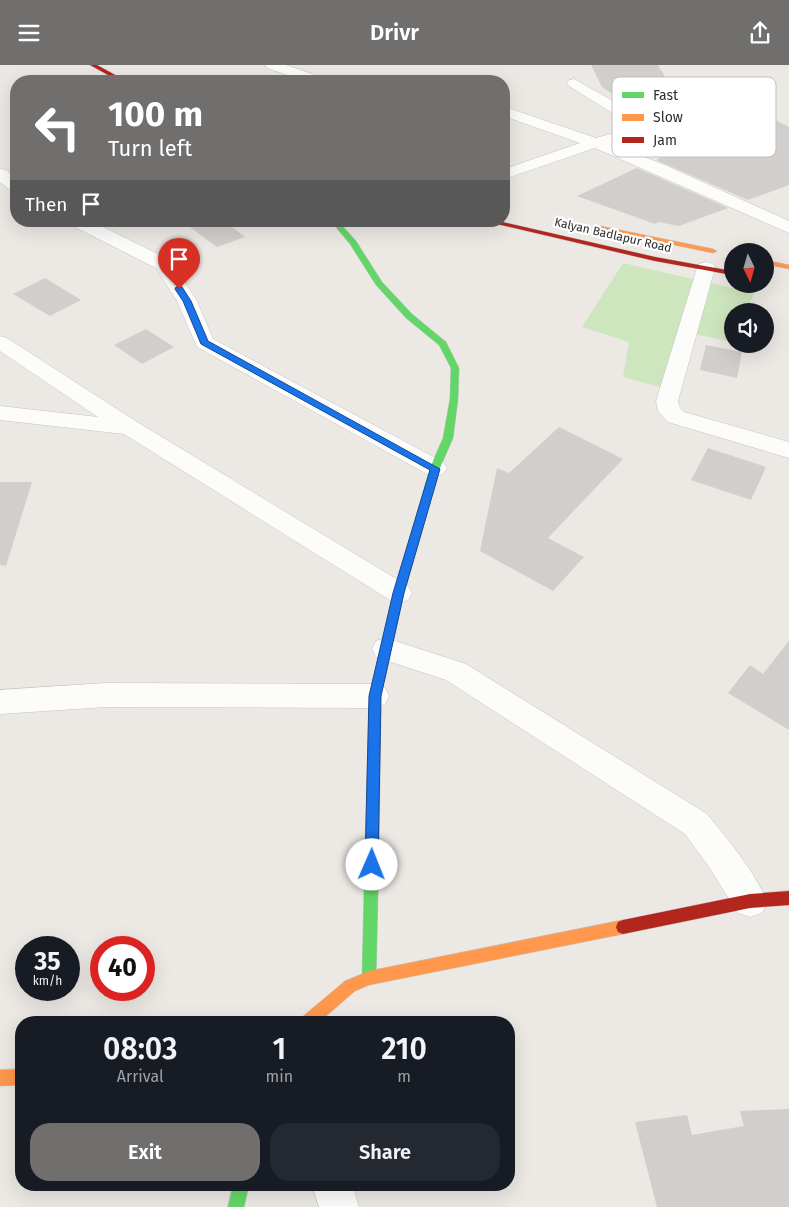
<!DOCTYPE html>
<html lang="en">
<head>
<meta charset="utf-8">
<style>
  :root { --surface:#171b24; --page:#242831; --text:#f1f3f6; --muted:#9ea1a6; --accent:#706f6e }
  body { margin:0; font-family:"Fira Sans",sans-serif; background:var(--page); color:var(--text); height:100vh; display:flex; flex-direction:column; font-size:19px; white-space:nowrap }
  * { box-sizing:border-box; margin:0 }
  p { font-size:16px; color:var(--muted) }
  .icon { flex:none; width:28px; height:28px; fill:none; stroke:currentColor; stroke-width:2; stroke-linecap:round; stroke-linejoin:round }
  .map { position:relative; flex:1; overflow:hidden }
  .side { position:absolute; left:15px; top:951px; width:500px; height:175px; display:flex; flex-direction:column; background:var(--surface); border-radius:20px; box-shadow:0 5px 20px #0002 }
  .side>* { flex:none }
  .guide { position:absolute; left:10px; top:10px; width:500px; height:152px; border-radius:20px; box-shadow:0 5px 20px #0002; background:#706f6e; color:#fff; overflow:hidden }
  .needle { width:32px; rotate:175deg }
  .fabs { position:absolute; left:724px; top:178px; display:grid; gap:10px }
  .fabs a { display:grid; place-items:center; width:50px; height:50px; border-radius:50%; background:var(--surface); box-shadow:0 5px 20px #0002; font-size:25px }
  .speed { position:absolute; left:15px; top:871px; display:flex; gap:10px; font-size:25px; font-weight:700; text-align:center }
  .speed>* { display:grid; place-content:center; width:65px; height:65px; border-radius:50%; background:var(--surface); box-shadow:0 5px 20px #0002; line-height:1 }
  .speed small { font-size:12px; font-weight:400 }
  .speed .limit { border:8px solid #d22; background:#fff; color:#111 }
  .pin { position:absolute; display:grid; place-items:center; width:42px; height:42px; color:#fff; margin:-51px -21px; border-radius:50% 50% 50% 0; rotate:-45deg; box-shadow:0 0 5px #0007 }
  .pin .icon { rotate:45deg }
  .me { position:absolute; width:55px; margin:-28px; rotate:1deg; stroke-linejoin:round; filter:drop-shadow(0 0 4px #0008) }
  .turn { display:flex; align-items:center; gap:18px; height:105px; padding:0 15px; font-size:22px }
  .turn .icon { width:65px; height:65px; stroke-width:2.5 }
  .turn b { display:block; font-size:35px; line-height:42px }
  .then { display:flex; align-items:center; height:48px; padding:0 15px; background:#0003; gap:10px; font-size:19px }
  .eta { display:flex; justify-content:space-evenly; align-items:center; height:85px; text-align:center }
  .eta b { font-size:30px; font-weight:600; line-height:35px }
  .action { display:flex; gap:10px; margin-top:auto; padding:10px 15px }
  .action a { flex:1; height:58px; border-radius:20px; background:var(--accent); color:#fff; font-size:20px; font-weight:600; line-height:58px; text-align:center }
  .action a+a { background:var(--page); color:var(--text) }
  header { display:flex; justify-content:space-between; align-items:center; height:65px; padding:0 15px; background:var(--accent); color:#fff; font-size:22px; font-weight:600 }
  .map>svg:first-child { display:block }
  .green { fill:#cee6be }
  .building { fill:#d1cecb }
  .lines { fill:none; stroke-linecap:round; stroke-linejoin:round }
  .street-casing { stroke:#c5c4c5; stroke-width:1 }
  .fast-casing { stroke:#c5c4c5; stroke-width:1 }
  .slow-casing { stroke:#c5c4c5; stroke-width:1 }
  .jam-casing { stroke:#c5c4c5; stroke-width:1 }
  .street { fill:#fcfcfb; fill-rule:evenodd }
  .fast { fill:#63d668; fill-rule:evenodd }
  .slow { fill:#ff974d; fill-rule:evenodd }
  .jam { fill:#b3261e; fill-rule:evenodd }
  .route { fill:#1a73e8; stroke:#114b97 }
  .labels { text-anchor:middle; stroke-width:4.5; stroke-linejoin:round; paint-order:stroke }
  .far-street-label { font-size:12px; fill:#2e2e2e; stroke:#fff }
  .key { fill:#fff; stroke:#c0c0c0; stroke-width:1 }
  .key-label { font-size:14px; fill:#2e2e2e }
</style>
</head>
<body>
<header><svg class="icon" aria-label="menu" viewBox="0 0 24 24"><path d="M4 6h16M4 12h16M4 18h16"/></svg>Drivr<svg class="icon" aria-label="share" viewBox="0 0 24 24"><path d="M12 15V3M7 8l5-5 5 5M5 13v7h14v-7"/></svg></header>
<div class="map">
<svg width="789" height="1142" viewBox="0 0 789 1142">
  <rect width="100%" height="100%" fill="#ece8e4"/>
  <path class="green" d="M623 198 754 228 747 246H732V277L690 268 674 326 623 312 629 277 582 262Z"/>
  <path class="building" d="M591 0H658L678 33 709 23 731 33 651 55 602 22Z
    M744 39 789 62V120L748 135 656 95 681 83 659 69 669 67 666 65 741 43Z
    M637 103 728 143 679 161 658 157 655 159 577 131Z
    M182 156H224L245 172 217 182Z
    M45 213 81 235 50 251 13 229Z
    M146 264 174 282 142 299 114 280Z
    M706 280 742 287 737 313 700 305Z
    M559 362 623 394 548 473 584 492 553 526 480 486 497 403 509 408Z
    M708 383 766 402 751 435 691 415Z
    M0 417H32L6 501 0 500Z
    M789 576V665L728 628 750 600 763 609Z
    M789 1044V1142H657L635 1057 687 1050 692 1070 744 1061 740 1046Z"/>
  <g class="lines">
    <defs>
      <path id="street" d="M265 0H286L315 10 317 13 315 16H305L267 3Z
        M574 14 650 57 730 35H740L743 38 740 41 610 79 665 100 789 156V168L595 83 504 114V104L580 78 504 51V43L511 44 596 73 635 62 569 21 567 18 569 15Z
        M0 104 6 105 16 113V126L10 125 0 117Z
        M68 156H91L170 195 197 236 213 274 443 397 447 403 443 409 435 411 427 409 197 282 177 236 156 203 71 160Z
        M706 197 713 199 715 203 678 336 680 343 684 347 789 377V393L668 357 658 346 656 336 697 203 699 199Z
        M0 271 7 273 137 357 408 521 412 528 408 535 399 538 390 535 124 369 0 355V341L98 352 0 286Z
        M386 573 466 599 707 749C729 776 753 804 767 836L762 848 750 852 738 848 709 802 685 769 446 615 376 592 372 584 376 576Z
        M106 618 375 619 385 623 389 631 385 639 375 643 106 642 0 649V625Z
        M312 1120H352L359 1142H319Z"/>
      <path id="fast" d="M331 156H338L356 176 382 217 412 249 446 277 459 303 458 334 453 373 440 403 426 452 422 453 417 449 430 403 443 373 450 334 451 303 439 280 406 253 376 220 350 179Z
        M372 780 377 782 379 786 376 913 374 918 369 920 364 918 362 913 365 786 367 782Z
        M233 1120H249L244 1142H228Z"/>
      <path id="slow" d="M600 161 713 184 717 186 713 188 603 165H600Z
        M765 195 789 200V204L765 199Z
        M422 445 427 449 404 528 381 631 379 786 377 790 372 792 367 790 365 786 369 631 394 528 417 449Z
        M623 855 628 857 630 862 628 867 623 869 369 920 355 926 318 958H299L301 953 345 916 369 906Z
        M21 1004V1020L0 1021V1005Z"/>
      <path id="jam" d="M90 0H97L126 16H119Z
        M484 156H498L655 192 732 206V210L655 196Z
        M789 826V840L750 843 623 869 618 867 616 862 618 857 623 855 750 829Z"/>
    </defs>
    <use href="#street" class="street-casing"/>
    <use href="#fast" class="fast-casing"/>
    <use href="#slow" class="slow-casing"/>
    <use href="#jam" class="jam-casing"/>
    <use href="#street" class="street"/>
    <use href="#fast" class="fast"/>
    <use href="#slow" class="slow"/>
    <use href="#jam" class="jam"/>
  </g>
  <path class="route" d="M176 222H182L191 236 208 276 440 404 404 528 381 631 378 800 376 805 372 807 367 805 365 800 369 631 393 528 430 405 201 279 183 236 175 224Z"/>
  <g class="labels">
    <g class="far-street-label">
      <text transform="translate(613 170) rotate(13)" y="4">Kalyan Badlapur Road</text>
    </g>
  </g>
  <rect x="612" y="12" width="164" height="80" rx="8" class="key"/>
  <rect x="622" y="27" width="22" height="6" fill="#63d668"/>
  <rect x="622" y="49" width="22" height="7" fill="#ff974d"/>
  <rect x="622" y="72" width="22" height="6" fill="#b3261e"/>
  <g class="key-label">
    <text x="653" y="35">Fast</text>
    <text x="653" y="57">Slow</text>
    <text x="653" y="80">Jam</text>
  </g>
</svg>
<div class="fabs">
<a><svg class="needle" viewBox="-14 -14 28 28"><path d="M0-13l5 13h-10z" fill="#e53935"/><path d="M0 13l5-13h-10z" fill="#9ea1a6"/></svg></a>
<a><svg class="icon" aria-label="sound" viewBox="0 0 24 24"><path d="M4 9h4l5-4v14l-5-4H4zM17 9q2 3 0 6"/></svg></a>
</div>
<div class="speed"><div>35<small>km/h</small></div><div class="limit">40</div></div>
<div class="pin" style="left:179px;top:224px;background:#d93025"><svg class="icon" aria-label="arrive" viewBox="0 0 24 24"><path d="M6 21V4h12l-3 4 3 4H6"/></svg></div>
<svg class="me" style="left:372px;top:800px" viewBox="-20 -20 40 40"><circle r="19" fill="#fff"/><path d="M0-13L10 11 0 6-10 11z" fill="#1a73e8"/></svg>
<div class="guide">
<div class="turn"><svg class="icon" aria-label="left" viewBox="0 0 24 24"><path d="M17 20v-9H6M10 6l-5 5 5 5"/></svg><div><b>100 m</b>Turn left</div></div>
<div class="then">Then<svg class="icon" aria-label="arrive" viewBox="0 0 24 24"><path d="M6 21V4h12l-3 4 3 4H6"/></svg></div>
</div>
<section class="side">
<div class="eta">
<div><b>08:03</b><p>Arrival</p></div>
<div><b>1</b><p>min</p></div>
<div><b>210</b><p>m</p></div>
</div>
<div class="action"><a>Exit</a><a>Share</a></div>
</section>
</div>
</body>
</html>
